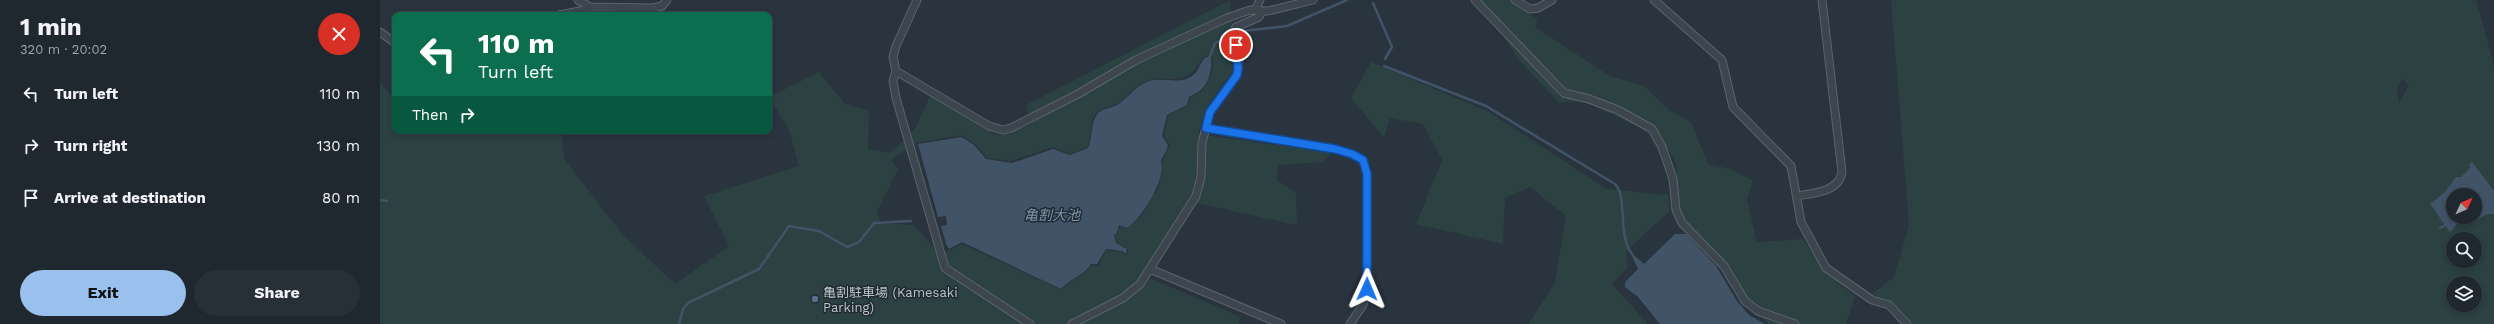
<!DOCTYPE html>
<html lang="en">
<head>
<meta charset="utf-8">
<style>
  :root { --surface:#1f272f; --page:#272f37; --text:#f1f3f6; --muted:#a1a5aa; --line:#3c444b; --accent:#9ac1ee }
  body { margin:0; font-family:"Work Sans","Noto Sans JP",sans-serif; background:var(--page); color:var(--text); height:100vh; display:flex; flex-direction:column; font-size:15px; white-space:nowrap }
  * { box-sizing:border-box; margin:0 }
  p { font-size:13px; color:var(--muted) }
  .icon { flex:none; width:22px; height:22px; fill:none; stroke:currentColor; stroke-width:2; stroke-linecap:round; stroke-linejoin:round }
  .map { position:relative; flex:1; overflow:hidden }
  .drawer { display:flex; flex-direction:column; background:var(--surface); width:380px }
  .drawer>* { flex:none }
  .hud { position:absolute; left:12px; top:12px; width:380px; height:122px; border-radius:8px; box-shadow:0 2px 6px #0003,0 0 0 1px var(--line); background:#0b6e4f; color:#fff; overflow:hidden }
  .needle { width:26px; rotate:46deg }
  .buttons { position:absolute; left:2066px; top:188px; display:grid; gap:8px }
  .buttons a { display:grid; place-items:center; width:36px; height:36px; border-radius:50%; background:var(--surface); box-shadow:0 2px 6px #0003,0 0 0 1px var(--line); font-size:20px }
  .pin { position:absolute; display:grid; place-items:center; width:34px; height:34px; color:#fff; margin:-17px; border:2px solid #fff; border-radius:50%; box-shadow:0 1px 4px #0007 }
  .me { position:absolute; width:44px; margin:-22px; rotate:1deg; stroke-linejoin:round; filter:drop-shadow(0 0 3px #0008) }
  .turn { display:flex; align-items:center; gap:14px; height:84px; padding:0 20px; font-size:18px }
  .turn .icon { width:52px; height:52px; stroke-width:2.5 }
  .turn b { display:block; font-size:28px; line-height:34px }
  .then { display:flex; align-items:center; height:38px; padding:0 20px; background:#0003; gap:8px; font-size:15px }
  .round { display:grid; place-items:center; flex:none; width:42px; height:42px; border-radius:21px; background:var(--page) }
  .head { display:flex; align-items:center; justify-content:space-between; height:68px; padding:0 20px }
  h1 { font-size:24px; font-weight:700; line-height:30px }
  .cta { display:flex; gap:8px; margin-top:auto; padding:8px 20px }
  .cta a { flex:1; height:46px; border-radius:24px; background:var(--accent); color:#111; font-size:16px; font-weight:700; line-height:46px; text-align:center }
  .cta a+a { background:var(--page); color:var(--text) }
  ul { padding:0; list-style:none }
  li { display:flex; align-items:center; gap:12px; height:52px; padding:0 20px }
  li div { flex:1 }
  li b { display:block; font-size:15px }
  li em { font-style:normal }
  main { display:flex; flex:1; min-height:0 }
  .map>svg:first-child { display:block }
  .green { fill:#2c4141; fill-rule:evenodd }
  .water { fill:#415366; fill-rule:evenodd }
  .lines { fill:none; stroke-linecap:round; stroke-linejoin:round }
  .stream { stroke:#415366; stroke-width:2.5 }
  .minor-casing { stroke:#5b646d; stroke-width:9 }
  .minor { stroke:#3d464f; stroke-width:7 }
  .route-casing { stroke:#114b97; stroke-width:10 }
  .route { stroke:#1a73e8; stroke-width:7 }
  .service-dot { fill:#5c6f8a; stroke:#212b34; stroke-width:1.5 }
  .labels { text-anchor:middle; stroke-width:3; stroke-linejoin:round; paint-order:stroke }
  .poi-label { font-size:13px; fill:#b9c1ca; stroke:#212b34; text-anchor:start }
  .water-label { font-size:14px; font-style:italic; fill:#7d94aa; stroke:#212b34 }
</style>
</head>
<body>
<main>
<section class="drawer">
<div class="head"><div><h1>1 min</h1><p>320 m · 20:02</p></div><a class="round" style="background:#d93025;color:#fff"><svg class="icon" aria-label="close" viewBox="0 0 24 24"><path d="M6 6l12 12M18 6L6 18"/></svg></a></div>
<ul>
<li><svg class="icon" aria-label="left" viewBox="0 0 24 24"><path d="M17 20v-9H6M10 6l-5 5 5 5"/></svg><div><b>Turn left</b></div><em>110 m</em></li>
<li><svg class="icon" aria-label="right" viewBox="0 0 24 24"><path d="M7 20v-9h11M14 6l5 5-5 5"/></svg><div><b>Turn right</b></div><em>130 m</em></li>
<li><svg class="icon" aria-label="arrive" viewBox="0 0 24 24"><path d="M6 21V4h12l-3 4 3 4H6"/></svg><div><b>Arrive at destination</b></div><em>80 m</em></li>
</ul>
<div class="cta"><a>Exit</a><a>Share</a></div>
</section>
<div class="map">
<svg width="2114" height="324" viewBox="0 0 2114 324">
  <rect width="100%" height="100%" fill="#29343f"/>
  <path class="green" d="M850 0 854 69 829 103 818 134 952 153 942 162 898 165 897 180 916 193 917 225 807 201 762 275 861 317 859 324H0V83L15 100V131H182L184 158 241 233 295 284 349 246 324 196 419 166 409 130 389 97 439 72 465 104 489 111 488 149 510 153 535 129 550 96 610 132 621 135 651 124 646 105ZM832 54C835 74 828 90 810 98L808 105 788 116 784 136 790 145 782 162 783 169 777 192 771 197 764 213 747 229 740 226 738 233 735 235 737 242 748 249 747 256 741 252 726 250 718 266 712 265C705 276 691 278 682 290L582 244 560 255 534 225 501 223 497 211 518 169 511 160 536 143 582 135 595 144 607 158 631 161 673 147 690 154 707 147C712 137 709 126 715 115 719 107 728 108 736 104 747 97 755 85 768 80 773 78 779 79 784 79 808 79 810 77 823 57Z
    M1100 0H1131L1158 20 1155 27 1230 76 1264 86 1288 109 1311 122 1328 164 1351 169 1373 181 1367 200 1377 242 1423 239 1443 270 1475 297 1466 324H1390L1370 310 1354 290 1340 267 1297 221V165L1274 126 1265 130 1203 101 1179 103 1138 59Z
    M1511 0H2096L2114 65V324H1524L1493 293 1514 277 1529 225ZM2022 79 2029 85 2019 103 2017 90ZM2073 195H2095V217H2073ZM2073 239H2095V261H2073ZM2073 283H2095V305H2073Z
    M991 62 1109 112 1227 189 1288 195 1290 211 1246 251 1248 267 1232 284 1268 324H1148L1175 283 1186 216 1150 187 1125 198 1123 244 1036 224 1062 160 1043 124 1010 118 1004 138 971 98Z"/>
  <path class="water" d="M831 56C832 76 828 89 809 97L807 105 787 115 782 136 788 145C787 151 782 157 781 162 781 164 782 166 782 168 781 186 762 218 747 228L739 225 737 233 734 235 736 243 747 249 746 254 742 251 726 249 717 264H711C704 276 690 278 681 289L582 242 569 249 566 244 561 226 567 225 566 216 558 217 538 144 582 137 594 145 606 159 632 163 673 149 690 155 708 148C713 136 710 127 716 116 720 108 729 109 737 105 748 98 756 85 769 81 782 77 800 85 812 76 817 73 821 63 824 58Z
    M2092 162 2114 191V214H2107L2092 223 2077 224 2070 232 2050 204 2065 192 2076 177H2081L2090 168 2089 165ZM2073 195H2095V217H2073Z
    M1295 234H1306L1336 266 1357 301 1369 315 1385 324H1280L1258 297 1245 287V282L1258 269 1250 252 1264 264Z"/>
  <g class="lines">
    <path class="stream" d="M993 3 1012 47 1005 59
      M829 59 835 43 863 31 907 26 967 0
      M1004 66 1106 106 1235 184C1248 197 1237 235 1252 254
      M0 200 7 201
      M2060 228 2067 224
      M299 324 303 309 308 303 379 269 409 226 439 231 467 247 479 242 494 223 531 221"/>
    <defs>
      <path id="minor" d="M198 0 210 7 273 8 282 6 287 0
        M537 0 516 46 513 57 516 71 513 81 516 98 565 268 650 324
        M1095 0 1184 93 1209 99 1238 110 1272 129 1282 147 1293 179 1296 210 1302 223 1344 266 1365 301 1378 311 1415 324
        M1135 0 1150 9 1158 8 1172 0
        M1274 0 1342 60 1353 107 1411 166 1421 222 1446 268 1492 300 1509 305 1527 324
        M875 10 880 0
        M179 15 205 10 210 7
        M0 32 15 43
        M516 71 609 126 623 130 631 128 698 94 756 60 847 18 870 10 888 11 933 0
        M826 128 955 149 972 154 983 160 987 174V289L983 305 970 324
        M1417 196C1434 193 1459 192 1462 172L1442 0
        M770 269 901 324
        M692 324 743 298 760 284 816 196 821 177 822 143 830 112 857 75C860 63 859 42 854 31L856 27 879 17 882 11"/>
    </defs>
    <use href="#minor" class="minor-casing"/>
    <use href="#minor" class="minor"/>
  </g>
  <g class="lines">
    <defs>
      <path id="route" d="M856 45 858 69 857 75 830 112 826 128 955 149 972 154 983 160 987 174V289"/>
    </defs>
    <use href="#route" class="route-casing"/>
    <use href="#route" class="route"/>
  </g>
  <circle class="service-dot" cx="435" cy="299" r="4"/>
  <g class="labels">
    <g class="poi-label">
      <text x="443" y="297">亀割駐車場 (Kamesaki<tspan x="443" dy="15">Parking)</tspan></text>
    </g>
    <g class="water-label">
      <text x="672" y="220">亀割大池</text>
    </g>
  </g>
</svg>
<div class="buttons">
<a><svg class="needle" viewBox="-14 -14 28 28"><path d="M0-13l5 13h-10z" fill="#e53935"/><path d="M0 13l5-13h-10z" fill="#a1a5aa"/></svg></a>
<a><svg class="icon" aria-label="search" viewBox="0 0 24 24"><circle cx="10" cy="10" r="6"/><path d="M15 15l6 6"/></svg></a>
<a><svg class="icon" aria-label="layers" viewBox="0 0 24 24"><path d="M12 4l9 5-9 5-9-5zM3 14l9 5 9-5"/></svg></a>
</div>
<div class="pin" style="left:856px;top:45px;background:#d93025"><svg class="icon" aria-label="arrive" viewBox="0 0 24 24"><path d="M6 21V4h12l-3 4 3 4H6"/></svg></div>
<svg class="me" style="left:987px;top:289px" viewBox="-20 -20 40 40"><path d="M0-17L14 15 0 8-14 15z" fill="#1a73e8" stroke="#fff" stroke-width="4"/></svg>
<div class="hud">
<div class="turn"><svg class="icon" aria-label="left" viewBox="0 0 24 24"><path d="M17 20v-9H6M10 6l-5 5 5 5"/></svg><div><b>110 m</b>Turn left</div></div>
<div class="then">Then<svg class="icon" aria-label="right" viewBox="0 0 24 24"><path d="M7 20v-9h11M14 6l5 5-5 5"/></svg></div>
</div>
</div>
</main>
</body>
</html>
